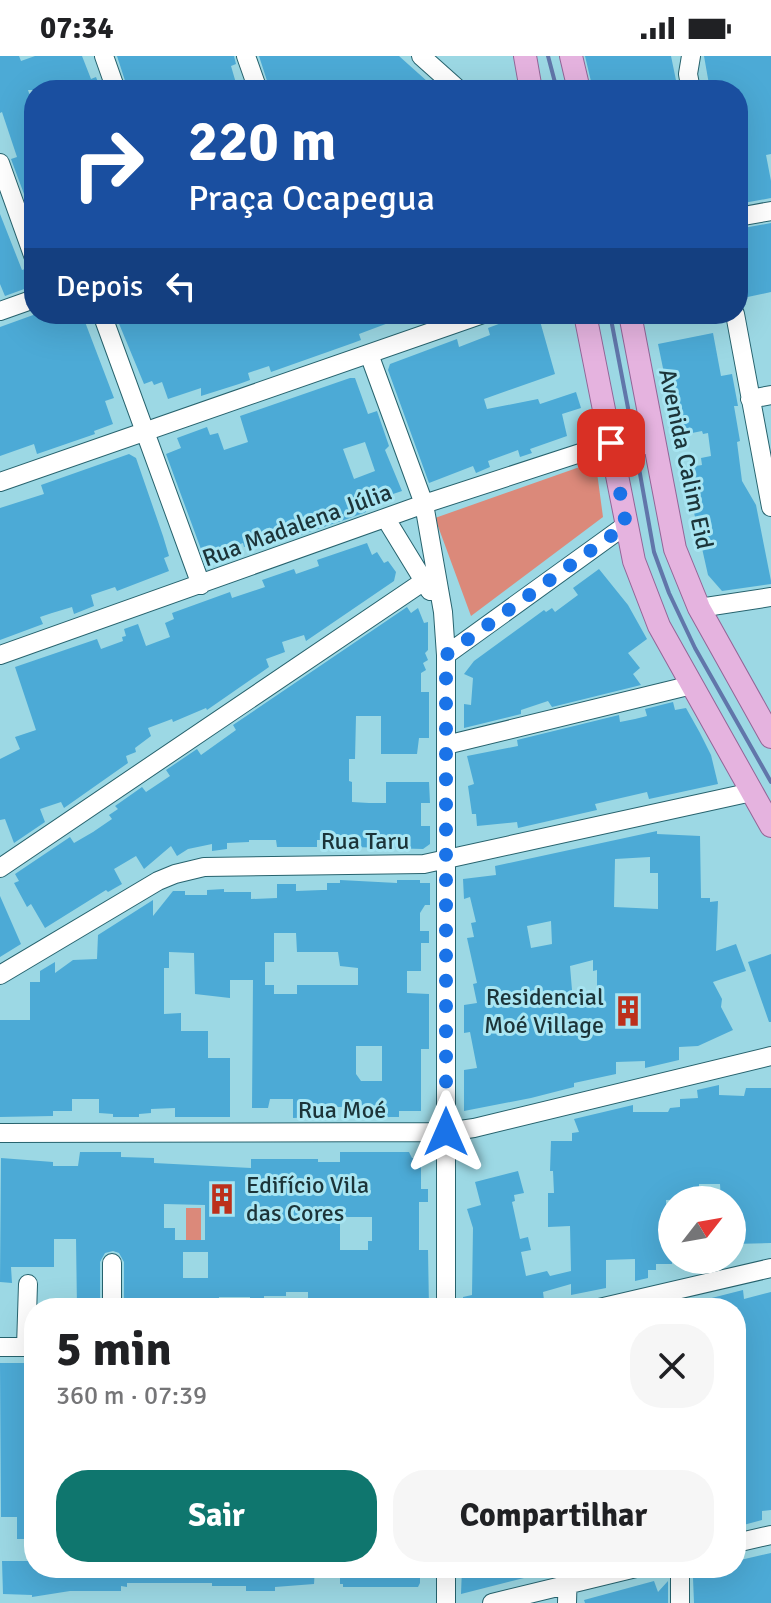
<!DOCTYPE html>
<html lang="pt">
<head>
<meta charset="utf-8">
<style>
  :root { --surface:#fff; --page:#f6f6f6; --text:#202124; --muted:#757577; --accent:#0f766e }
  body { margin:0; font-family:Signika,sans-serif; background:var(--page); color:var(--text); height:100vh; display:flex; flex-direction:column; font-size:30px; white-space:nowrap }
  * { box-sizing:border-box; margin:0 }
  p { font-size:26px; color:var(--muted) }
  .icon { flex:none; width:44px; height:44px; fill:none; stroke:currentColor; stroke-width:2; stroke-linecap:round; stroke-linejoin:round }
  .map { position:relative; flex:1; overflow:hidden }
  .sheet { position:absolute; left:24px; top:1242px; width:722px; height:280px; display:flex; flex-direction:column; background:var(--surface); border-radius:32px; box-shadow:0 8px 32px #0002 }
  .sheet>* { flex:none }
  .banner { position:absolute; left:24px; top:24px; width:724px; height:244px; border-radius:32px; box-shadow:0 8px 32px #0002; background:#1a4fa0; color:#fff; overflow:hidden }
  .needle { width:52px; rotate:59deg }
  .buttons { position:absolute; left:658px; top:1130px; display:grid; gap:16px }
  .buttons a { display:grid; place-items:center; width:88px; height:88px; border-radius:50%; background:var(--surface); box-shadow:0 8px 32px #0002; font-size:40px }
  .pin { position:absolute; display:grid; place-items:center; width:68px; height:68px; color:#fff; margin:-34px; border-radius:16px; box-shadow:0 4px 12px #0006 }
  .me { position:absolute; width:88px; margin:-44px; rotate:0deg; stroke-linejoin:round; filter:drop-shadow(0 0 6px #0008) }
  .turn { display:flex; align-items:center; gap:28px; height:168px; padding:0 32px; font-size:36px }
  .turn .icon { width:104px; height:104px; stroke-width:2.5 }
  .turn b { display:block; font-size:56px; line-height:68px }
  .then { display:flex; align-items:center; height:76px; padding:0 32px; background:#0003; gap:16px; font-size:30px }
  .round { display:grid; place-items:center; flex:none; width:84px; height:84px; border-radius:32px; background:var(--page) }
  .overview { display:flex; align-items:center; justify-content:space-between; height:136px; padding:0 32px }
  h1 { font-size:48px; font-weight:700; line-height:60px }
  .button { display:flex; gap:16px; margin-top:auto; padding:16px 32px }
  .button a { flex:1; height:92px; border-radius:32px; background:var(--accent); color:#fff; font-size:32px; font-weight:700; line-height:92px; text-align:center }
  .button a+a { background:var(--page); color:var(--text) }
  .status { display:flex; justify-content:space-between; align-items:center; height:56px; padding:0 40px; background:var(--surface); direction:ltr }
  .status svg { height:22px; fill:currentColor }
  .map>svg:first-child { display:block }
  .green { fill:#db897a }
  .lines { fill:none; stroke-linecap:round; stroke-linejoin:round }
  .stream { stroke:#6176aa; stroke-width:4 }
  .building { fill:#4caad6; fill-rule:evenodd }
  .minor-casing { stroke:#27636e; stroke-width:20 }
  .major-casing { stroke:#936597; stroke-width:24 }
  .minor { stroke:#fff; stroke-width:18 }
  .major { stroke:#e5b3df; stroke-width:22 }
  .route { stroke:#1a73e8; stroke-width:14; stroke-dasharray:0 25.2 }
  .labels { text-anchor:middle; stroke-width:6; stroke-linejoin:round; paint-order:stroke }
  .street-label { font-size:24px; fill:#1c3439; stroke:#a8e5f2 }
  .poi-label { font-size:24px; fill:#1c3439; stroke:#a8e5f2; text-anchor:end }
</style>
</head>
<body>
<div class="status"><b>07:34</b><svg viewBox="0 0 49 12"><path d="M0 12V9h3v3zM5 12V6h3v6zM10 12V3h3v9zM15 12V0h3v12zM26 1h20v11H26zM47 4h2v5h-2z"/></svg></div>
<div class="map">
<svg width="771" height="1547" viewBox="0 0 771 1547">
  <rect width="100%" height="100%" fill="#9cd8e4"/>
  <path class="green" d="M591 407 596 409 603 461 471 560 435 462Z
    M186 1152H201V1184H186Z"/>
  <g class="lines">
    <path class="stream" d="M548 0 557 34
      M610 258 633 378
      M635 390 654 496 669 537 695 592 771 726"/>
  </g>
  <path class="building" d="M0 0H19L21 5 35 0H82L91 23 96 21 101 34H28L31 43 27 45 34 63V165L11 103 17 101 2 56 0 57Z
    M117 0H234L236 8 231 10 238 34H128Z
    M259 0H399L428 26 415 34H270Z
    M585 0H671L678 34H593Z
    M704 0H771V98L766 99 771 125V142L738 148V34H710Z
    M0 158 22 214 25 213 30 227 27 232 5 240 0 228Z
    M771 167V236L743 242 740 229 745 228 738 173Z
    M36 258H82L114 342 105 345 113 368 94 375 95 378 37 398 34 388 0 400V271Z
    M115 258H407V260L359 278 361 284 353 287 271 316 269 310 248 317 250 324 239 328 201 340V332L168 343 162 326 154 329 152 325 144 328Z
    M525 258H538L555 318 484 343 487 353 538 343 540 348 576 336 581 352 562 358 567 380 530 393 532 397 520 401 518 394 488 405 490 411 476 417 473 410 429 427 388 314 390 308 457 283 459 291 490 279 488 272Z
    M713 277 721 320 732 318 738 350H734L740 385 737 386 742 425 756 449 771 525V528L722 535 708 519 684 412 702 409 701 402 711 400 708 377 703 378 702 375 677 380 658 288Z
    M350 322H355L368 358 377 355 389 390 385 394 402 435 363 448 366 456 350 462 294 481 291 473 244 491 243 487 217 496 218 500 205 504 166 398 181 392 177 382 207 371 210 379 218 377 224 394 248 386 240 360ZM365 386 375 415 354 423 343 393Z
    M129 398 136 402 163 480 169 500 164 502 169 515 117 535 115 531 91 539 94 550 74 558 72 551 52 557 40 561 43 568 0 584V452L44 438 41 429Z
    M367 487 372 499 377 496 384 507 388 505 396 516 394 525 306 585 304 579 282 586 285 596 266 603 269 611 207 654 206 652 173 666 172 663 148 672 151 680 135 692 136 696 126 700 128 707 64 752 61 746 40 753 45 766 14 787 5 763 0 764V703L20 693 15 681 36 674 15 611 97 583 101 593 123 585 122 581 126 580 124 573 138 568 146 590 170 581 165 567 174 563 172 557 230 536 232 542 265 531 262 524 294 513 296 518 319 510 317 504Z
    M599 513 628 549 647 583 628 597 640 612 633 618 641 629 552 651 548 645 521 654V658L464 672V648L471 649 473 622 464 618 474 605 544 554 546 556 552 552 555 556 578 539 573 532Z
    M407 551 411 557 418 552 424 567 428 566V594L425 597 428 604 423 607 426 614 421 617V636H429V682H419L417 698H381V660H356L355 703H349V725L352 726V746L369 747H386V726H429L430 747H421V770H430V788L423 793 353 791V784H317V791H277L276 784H249V786L227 787V793L212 795V788L188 793 177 800 171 790 144 813 136 800 114 813 122 828 108 836 106 834 45 872 31 848 27 851 14 827 19 825 15 818 70 781 74 787 93 776 112 763 109 759 118 753 115 750 142 731 146 736 170 720 166 714 197 693 201 699 236 674 233 669Z
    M673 646 675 654 686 652 700 677 711 699 718 728 649 743 647 736 595 748 597 754 518 772 517 766 477 770 476 758H472L468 730 474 728 467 700 518 690 517 684 619 659 620 666 635 663 647 660 645 653Z
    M657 775V778L700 780 701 842H710V846L718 845 716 895 736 888 746 915 713 926 722 943 721 951 733 974 698 990 679 991V1004L645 1012V1005L616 1006V1018L574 1027V1031L531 1042 464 1055V1014L477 1012 470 976 464 977V949L477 947 473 928 477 927 467 882 474 881 471 867 476 866 470 841 464 843 463 823 496 819 495 810ZM650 801V817H658V853L614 851 615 803ZM551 865 552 888 531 892 527 870ZM593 904V915L597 914V945L573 946 570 910Z
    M340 824 397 827V824H420V827H430V849H425L420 857V875H429V887H421V915H407V937L429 938V993H421V1055H399V1061H351V1051H319V1061L293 1062V1043H270L268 1052H252L253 924H230V942L195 938 194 897 169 896V912H164V958L181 957V975H208V1002H230V1061H175V1052L151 1053V1057L139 1058V1061H113V1058L99 1057V1043H72V1055H53V1060L0 1061V964H30V926H40V915L55 906V917L73 904 97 903 98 879 153 844V860L173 835H185V839H207V834L224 833V836H251V843L277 842V828H296V835L322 834H327V827H340ZM274 877H296L297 896H338L340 910 358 912V929H297V938H274V929H265V906H274ZM356 990H382V1025H361L356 1018Z
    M0 840 21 888 0 901Z
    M771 898V966H769L748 906Z
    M719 1029V1039L744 1040 746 1032H771V1187L732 1188V1144H721L720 1128H699V1139H694V1143L666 1144 667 1178 672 1180V1208H656V1214H648V1222L635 1225V1203L606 1204V1232L571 1239V1228L543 1236 544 1244 540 1246 515 1252H463V1241L472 1239 473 1172 467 1153 481 1149 475 1126 518 1115 524 1137 514 1139 515 1145 512 1146 520 1183 528 1181 531 1194 521 1196 526 1220 547 1215 550 1220 571 1215 570 1170 548 1171V1137H554L553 1115H550L551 1085H572V1077L579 1076 574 1063 633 1049V1056H668L670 1052 680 1051V1043L698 1042 697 1034Z
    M80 1096H121V1101L154 1102V1107L251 1112V1103H318V1106H340V1096H409L412 1102H421V1133H428V1146H419V1194H428L429 1252H308V1236H286V1240H264V1252H250V1241H219V1252H124V1206L119 1197 113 1195 105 1197 100 1206V1252H77L76 1183H54V1211H11L12 1227 0 1226 1 1102 53 1106V1110H78ZM164 1148 205 1149V1184H175V1172H164ZM340 1161H372V1185H368V1194H340ZM183 1196H208V1222H183Z
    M743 1234 744 1243 771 1236V1454L762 1455V1464L736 1471V1252H689L688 1248Z
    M0 1307H34V1483H17V1461H1Z
    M771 1497V1547H694L693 1522H713V1512H736V1505Z
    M2 1505H34V1512H315L314 1528 275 1531V1535H246V1530H212V1527H127V1531L121 1530V1535H70L32 1541V1539L3 1538Z
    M340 1512H420V1527L418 1531H343V1528H340Z
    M462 1512H548V1516L461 1538Z
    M654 1525 658 1536 668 1525V1547H585L584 1544Z"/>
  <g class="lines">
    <defs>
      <path id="minor" d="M104 0 116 34
        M246 0 258 34
        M421 0 459 34
        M691 0 688 18 691 34
        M0 107 34 202
        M738 161 771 155
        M0 255 34 243
        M102 258 201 529
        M735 258 771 451
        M369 298 424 448 443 556 446 599V1252
        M750 343 771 339
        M0 426 483 258
        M386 463 430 535
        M699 552 771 541
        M0 599 424 448 611 387
        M446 599 626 469
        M446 689 692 629
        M0 812 436 517
        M0 919 158 825 175 818 204 811 424 808 752 736
        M0 1077 446 1076 474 1072 771 1000
        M112 1252V1207
        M599 1252 771 1212
        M0 1291H34
        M26 1291 28 1228
        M736 1487 771 1479
        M446 1512V1547
        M492 1547 636 1512
        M567 1547 568 1512
        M680 1547V1512"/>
      <path id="major" d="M525 0 531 34
        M571 0 579 34
        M585 258 634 505 659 570 771 770
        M630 258 675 493 699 552 771 681
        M611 387 631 383 655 389"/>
    </defs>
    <use href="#minor" class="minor-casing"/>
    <use href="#major" class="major-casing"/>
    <use href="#minor" class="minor"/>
    <use href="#major" class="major"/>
  </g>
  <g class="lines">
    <path class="route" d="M446 1076V599L626 469 611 387"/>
  </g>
  <defs>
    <symbol id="building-bare" viewBox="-9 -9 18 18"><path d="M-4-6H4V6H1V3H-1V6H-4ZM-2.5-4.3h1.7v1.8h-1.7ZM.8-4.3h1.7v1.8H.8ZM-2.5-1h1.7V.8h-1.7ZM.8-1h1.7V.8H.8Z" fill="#bc301c" stroke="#a8e5f2" stroke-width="2.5" paint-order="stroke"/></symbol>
  </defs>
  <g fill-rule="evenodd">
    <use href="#building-bare" x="606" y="933" width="44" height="44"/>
    <use href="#building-bare" x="200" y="1121" width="44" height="44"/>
  </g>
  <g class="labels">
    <g class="street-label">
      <text transform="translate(686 403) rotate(78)" y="8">Avenida Calim Eid</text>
      <text transform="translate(297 469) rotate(-20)" y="8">Rua Madalena Júlia</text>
      <text x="365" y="793">Rua Taru</text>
      <text x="342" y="1062">Rua Moé</text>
    </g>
    <g class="poi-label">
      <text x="604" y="949">Residencial<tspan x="604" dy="28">Moé Village</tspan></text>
      <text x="246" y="1137" text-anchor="start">Edifício Vila<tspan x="246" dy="28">das Cores</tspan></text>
    </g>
  </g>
</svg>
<div class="buttons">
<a><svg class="needle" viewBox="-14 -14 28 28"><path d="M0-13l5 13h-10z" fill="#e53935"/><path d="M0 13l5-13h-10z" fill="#757577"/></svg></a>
</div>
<div class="pin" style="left:611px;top:387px;background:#d93025"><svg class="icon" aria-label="arrive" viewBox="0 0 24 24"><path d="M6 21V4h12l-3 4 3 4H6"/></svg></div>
<svg class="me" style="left:446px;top:1076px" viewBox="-20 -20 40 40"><path d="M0-17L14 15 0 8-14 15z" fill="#1a73e8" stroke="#fff" stroke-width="4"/></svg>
<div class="banner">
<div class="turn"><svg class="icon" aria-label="right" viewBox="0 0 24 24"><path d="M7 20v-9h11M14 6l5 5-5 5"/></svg><div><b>220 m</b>Praça Ocapegua</div></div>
<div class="then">Depois<svg class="icon" aria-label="left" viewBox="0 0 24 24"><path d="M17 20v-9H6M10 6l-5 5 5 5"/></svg></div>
</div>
<section class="sheet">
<div class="overview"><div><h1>5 min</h1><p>360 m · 07:39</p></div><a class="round"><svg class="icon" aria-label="close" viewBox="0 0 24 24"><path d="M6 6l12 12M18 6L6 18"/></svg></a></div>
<div class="button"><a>Sair</a><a>Compartilhar</a></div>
</section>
</div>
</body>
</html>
